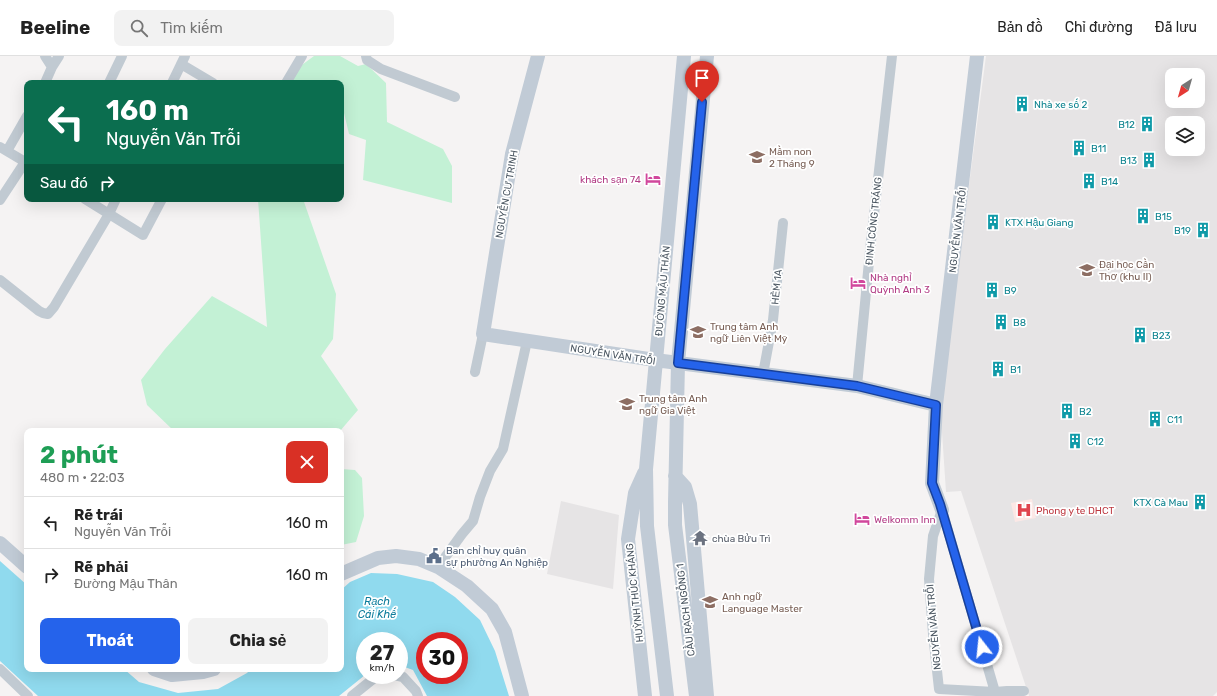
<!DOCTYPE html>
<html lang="vi">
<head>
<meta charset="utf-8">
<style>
  :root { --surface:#fff; --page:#f2f2f2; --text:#222; --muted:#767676; --line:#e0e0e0; --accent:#2563eb }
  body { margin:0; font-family:Rubik,sans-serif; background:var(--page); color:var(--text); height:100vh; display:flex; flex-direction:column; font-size:15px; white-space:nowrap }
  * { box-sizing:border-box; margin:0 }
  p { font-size:13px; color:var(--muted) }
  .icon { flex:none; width:22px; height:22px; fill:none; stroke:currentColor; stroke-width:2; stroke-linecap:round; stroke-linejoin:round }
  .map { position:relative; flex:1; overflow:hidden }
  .sheet { position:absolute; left:24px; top:372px; width:320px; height:244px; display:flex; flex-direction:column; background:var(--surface); border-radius:8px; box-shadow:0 4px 16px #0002 }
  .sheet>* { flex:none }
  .banner { position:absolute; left:24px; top:24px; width:320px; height:122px; border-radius:8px; box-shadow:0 4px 16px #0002; background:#0b6e4f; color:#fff; overflow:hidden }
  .needle { width:26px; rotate:217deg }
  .controls { position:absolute; left:1165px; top:12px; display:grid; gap:8px }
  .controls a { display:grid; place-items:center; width:40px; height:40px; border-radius:8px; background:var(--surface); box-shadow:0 4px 16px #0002; font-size:20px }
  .speed { position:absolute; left:356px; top:576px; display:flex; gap:8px; font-size:20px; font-weight:700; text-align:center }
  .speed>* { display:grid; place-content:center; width:52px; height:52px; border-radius:50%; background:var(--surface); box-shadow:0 4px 16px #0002; line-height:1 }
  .speed small { font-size:10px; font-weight:400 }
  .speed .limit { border:6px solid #d22; background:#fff; color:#111 }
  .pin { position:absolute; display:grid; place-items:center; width:34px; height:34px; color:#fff; margin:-41px -17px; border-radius:50% 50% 50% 0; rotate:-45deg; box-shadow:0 0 4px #0007 }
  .pin .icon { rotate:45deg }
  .me { position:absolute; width:44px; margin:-22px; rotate:344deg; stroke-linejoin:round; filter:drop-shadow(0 0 3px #0008) }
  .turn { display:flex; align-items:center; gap:14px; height:84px; padding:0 16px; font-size:18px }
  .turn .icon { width:52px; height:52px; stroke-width:2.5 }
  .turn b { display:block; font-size:28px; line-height:34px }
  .then { display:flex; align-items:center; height:38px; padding:0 16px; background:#0003; gap:8px; font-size:15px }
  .round { display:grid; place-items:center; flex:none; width:42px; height:42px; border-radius:8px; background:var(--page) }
  .overview { display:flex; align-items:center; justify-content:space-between; height:68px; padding:0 16px }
  h1 { font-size:24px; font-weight:700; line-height:30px; color:#1e9e55 }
  .button { display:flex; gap:8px; margin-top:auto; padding:8px 16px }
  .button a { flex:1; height:46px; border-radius:8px; background:var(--accent); color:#fff; font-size:16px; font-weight:700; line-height:46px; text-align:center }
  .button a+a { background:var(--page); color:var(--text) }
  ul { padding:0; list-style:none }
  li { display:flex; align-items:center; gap:12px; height:52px; padding:0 16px; border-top:1px solid var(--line) }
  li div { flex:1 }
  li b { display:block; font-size:15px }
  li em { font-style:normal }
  header { display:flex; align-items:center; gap:24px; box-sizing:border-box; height:56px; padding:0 20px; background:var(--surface); border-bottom:1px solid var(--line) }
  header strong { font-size:19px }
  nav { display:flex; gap:22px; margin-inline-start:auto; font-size:14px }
  .search { width:280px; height:36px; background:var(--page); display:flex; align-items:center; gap:10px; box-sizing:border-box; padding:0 14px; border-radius:8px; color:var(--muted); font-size:15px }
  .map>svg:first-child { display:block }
  .education { fill:#e6e4e5; fill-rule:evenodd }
  .medical { fill:#fce8e6 }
  .green { fill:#c3f1d5 }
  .water { fill:#90daee; fill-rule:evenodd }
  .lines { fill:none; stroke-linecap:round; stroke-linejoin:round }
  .street { stroke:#c1cad2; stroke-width:10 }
  .secondary { stroke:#c1cbd6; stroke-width:14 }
  .route-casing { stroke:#184099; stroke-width:10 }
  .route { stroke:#2563eb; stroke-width:7 }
  .labels { text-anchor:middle; stroke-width:3.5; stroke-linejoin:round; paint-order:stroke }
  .culture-label { font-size:10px; fill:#0d838f; stroke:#fff; text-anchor:start }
  .education-label { font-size:10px; fill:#785e54; stroke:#fff; text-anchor:start }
  .hotel-label { font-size:10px; fill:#b23c85; stroke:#fff; text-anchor:start }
  .street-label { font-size:10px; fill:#4a5661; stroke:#fff }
  .health-label { font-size:10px; fill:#be3a42; stroke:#fff; text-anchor:start }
  .worship-label { font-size:10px; fill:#5b616d; stroke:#fff; text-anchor:start }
  .service-label { font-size:10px; fill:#4e5e75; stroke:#fff; text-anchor:start }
  .water-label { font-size:11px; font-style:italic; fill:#0c7c9b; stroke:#fff }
</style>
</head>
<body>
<header>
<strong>Beeline</strong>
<div class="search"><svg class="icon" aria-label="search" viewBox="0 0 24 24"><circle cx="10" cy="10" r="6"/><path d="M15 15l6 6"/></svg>Tìm kiếm</div>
<nav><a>Bản đồ</a><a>Chỉ đường</a><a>Đã lưu</a></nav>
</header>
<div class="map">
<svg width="1217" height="640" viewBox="0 0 1217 640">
  <rect width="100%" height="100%" fill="#f5f3f3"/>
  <path class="education" d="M986 0H1217V636L1213 640H1029L961 435 946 436 941 361 942 335ZM1172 19H1198V45H1172ZM1172 67H1198V93H1172Z
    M561 445 619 459 613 533 547 518Z"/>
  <path class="medical" d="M1032 443 1036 462 1015 466 1011 447Z"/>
  <path class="green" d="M314 0H340L358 10 366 8 386 27 387 66 443 93 452 110V147L363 124 366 84 349 78 344 57 341 56V27H292L295 14Z
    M258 143H303L336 238 333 283 321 300 358 354 340 375H174L147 349 141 324 165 293 212 240 267 271Z
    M341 413 355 414 362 422 364 460 356 486 341 489Z"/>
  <path class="water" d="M0 505 27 529V613H124L139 626 178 637 218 633 247 617 251 613H341V534L350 526 371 517 397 518 433 526 455 541 480 564 495 595 509 640H427L413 614 399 609V585H365V619L339 640H38L0 605ZM425 585H459V619H425Z"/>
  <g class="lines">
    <path class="street" d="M45 0 52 11
      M366 0 367 4 381 13 455 41
      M181 8 213 27
      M45 27 52 11 59 0
      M109 27 122 0
      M172 27 185 0
      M286 27 302 0
      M0 91 27 107
      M7 95 27 60
      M85 143 143 179 162 143
      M0 144 25 106
      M0 224 39 255 43 257 48 258 54 251 109 158 116 143
      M475 316 483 278
      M763 318 773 264 783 167
      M857 330 871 185 892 0
      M942 454 995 636 939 633 933 578 929 523 933 480Z
      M438 511 462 478 473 465 480 441 490 415 503 393 527 285
      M0 613 28 640
      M394 619 403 621 416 635 418 640
      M995 636 1007 635H1024
      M352 640 378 619"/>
    <path class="secondary" d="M538 0 512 98 483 278 655 304 857 330 936 349
      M644 417 635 437 628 483 645 640
      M675 420 685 431 690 448 707 640
      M942 454 932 427 936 349 977 0
      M0 487 27 511
      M341 518 378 502 396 500 419 503 438 511 467 530 492 553 505 576 522 640
      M154 613 172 619 203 616 214 613
      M667 640 647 470 646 413 684 0
      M696 640 675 469V446L678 307 707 0"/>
  </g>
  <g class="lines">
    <defs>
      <path id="route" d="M702 46 678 307 857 330 936 349 932 427 940 448 982 591"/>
    </defs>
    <use href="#route" class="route-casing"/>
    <use href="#route" class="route"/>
  </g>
  <defs>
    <symbol id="building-bare" viewBox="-9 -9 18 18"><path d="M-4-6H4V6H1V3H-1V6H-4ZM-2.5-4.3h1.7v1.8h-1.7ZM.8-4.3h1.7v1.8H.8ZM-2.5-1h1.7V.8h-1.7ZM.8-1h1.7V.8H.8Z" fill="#0f9aa8" stroke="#fff" stroke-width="2.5" paint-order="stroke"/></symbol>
    <symbol id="school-bare" viewBox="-9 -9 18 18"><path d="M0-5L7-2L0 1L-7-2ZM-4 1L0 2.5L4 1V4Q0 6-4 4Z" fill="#8d6e63" stroke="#fff" stroke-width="2.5" paint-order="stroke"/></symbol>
    <symbol id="hotel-bare" viewBox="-9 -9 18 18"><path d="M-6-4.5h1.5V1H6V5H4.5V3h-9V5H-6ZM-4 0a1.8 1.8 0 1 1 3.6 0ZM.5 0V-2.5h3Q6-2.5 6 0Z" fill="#d1479c" stroke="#fff" stroke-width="2.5" paint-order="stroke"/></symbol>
    <symbol id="university-bare" viewBox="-9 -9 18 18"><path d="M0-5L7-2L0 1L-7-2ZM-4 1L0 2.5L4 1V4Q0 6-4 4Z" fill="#8d6e63" stroke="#fff" stroke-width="2.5" paint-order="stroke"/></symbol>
    <symbol id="hospital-bare" viewBox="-9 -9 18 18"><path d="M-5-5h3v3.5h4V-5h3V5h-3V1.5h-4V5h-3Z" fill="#e0444e" stroke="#fff" stroke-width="2.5" paint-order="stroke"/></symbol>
    <symbol id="temple-bare" viewBox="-9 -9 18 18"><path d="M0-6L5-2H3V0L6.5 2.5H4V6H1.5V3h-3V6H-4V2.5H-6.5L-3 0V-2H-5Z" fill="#6b7280" stroke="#fff" stroke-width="2.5" paint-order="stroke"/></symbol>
    <symbol id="civic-bare" viewBox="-9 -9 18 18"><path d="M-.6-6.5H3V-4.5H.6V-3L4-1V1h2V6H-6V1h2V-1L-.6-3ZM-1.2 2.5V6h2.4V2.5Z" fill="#5c6f8a" stroke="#fff" stroke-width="2.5" paint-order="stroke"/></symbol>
  </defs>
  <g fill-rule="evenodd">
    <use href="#building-bare" x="1011" y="37" width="22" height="22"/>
    <use href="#building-bare" x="1136" y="57" width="22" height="22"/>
    <use href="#building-bare" x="1068" y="81" width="22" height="22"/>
    <use href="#school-bare" x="746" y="90" width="22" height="22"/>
    <use href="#building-bare" x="1138" y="93" width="22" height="22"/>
    <use href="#hotel-bare" x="642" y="112" width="22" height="22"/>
    <use href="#building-bare" x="1078" y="114" width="22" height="22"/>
    <use href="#building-bare" x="1132" y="149" width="22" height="22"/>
    <use href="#building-bare" x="982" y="155" width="22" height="22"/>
    <use href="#building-bare" x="1192" y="163" width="22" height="22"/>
    <use href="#university-bare" x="1076" y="203" width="22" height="22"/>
    <use href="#hotel-bare" x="847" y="216" width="22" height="22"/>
    <use href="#building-bare" x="981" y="223" width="22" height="22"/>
    <use href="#building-bare" x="990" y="255" width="22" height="22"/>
    <use href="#school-bare" x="687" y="265" width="22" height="22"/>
    <use href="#building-bare" x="1129" y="268" width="22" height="22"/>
    <use href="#building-bare" x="987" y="302" width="22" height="22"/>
    <use href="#school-bare" x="616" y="337" width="22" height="22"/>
    <use href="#building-bare" x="1056" y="344" width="22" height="22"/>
    <use href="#building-bare" x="1144" y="352" width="22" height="22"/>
    <use href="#building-bare" x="1064" y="374" width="22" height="22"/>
    <use href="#building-bare" x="1189" y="435" width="22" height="22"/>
    <use href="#hospital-bare" x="1013" y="443" width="22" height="22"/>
    <use href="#hotel-bare" x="851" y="452" width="22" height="22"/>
    <use href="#temple-bare" x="689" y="471" width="22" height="22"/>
    <use href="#civic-bare" x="423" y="489" width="22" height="22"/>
    <use href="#school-bare" x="699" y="535" width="22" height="22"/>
  </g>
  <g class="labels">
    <g class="culture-label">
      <text x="1034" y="52">Nhà xe số 2</text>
      <text x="1135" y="72" text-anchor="end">B12</text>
      <text x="1091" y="96">B11</text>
      <text x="1137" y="108" text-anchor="end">B13</text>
      <text x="1101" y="129">B14</text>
      <text x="1155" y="164">B15</text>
      <text x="1005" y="170">KTX Hậu Giang</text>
      <text x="1191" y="178" text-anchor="end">B19</text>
      <text x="1004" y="238">B9</text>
      <text x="1013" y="270">B8</text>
      <text x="1152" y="283">B23</text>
      <text x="1010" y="317">B1</text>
      <text x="1079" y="359">B2</text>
      <text x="1167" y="367">C11</text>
      <text x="1087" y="389">C12</text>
      <text x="1188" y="450" text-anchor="end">KTX Cà Mau</text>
    </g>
    <g class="education-label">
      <text x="769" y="99">Mầm non<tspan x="769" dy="12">2 Tháng 9</tspan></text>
      <text x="1099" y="212">Đại học Cần<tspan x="1099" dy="12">Thơ (khu II)</tspan></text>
      <text x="710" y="274">Trung tâm Anh<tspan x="710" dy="12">ngữ Liên Việt Mỹ</tspan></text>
      <text x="639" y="346">Trung tâm Anh<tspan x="639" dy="12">ngữ Gia Việt</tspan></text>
      <text x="722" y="544">Anh ngữ<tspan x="722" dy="12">Language Master</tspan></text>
    </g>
    <g class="hotel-label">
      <text x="641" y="127" text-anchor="end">khách sạn 74</text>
      <text x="870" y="225">Nhà nghỉ<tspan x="870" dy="12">Quỳnh Anh 3</tspan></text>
      <text x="874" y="467">Welkomm Inn</text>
    </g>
    <g class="street-label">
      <text transform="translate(506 138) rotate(-80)" y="4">NGUYỄN CƯ TRINH</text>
      <text transform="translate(873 165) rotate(-84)" y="4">ĐINH CÔNG TRÁNG</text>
      <text transform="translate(957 174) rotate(-83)" y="4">NGUYỄN VĂN TRỖI</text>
      <text transform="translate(776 231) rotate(-84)" y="4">HẺM 1A</text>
      <text transform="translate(662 235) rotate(-85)" y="4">ĐƯỜNG MẬU THÂN</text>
      <text transform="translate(613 298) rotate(9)" y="4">NGUYỄN VĂN TRỖI</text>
      <text transform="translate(634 537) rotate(-96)" y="4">HUỲNH THÚC KHÁNG</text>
      <text transform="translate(685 554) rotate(-97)" y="4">CẦU RẠCH NGỖNG 1</text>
      <text transform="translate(933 571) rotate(-95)" y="4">NGUYỄN VĂN TRỖI</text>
    </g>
    <g class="health-label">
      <text x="1036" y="458">Phong y te DHCT</text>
    </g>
    <g class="worship-label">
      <text x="712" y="486">chùa Bửu Trì</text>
    </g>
    <g class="service-label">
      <text x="446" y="498">Ban chỉ huy quân<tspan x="446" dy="12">sự phường An Nghiệp</tspan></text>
    </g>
    <g class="water-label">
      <text x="377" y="549">Rạch<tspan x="377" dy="13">Cái Khế</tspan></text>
    </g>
  </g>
</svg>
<div class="controls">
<a><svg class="needle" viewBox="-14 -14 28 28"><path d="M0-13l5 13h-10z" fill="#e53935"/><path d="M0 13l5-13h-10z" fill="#767676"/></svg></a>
<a><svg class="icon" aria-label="layers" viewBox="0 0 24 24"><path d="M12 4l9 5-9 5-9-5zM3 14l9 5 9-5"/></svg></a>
</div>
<div class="speed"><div>27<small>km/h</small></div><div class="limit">30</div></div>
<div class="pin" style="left:702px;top:46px;background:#d93025"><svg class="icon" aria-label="arrive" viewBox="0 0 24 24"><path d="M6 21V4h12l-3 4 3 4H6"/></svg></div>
<svg class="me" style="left:982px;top:591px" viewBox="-20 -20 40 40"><circle r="17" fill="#2563eb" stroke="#fff" stroke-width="3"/><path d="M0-11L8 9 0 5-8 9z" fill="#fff"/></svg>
<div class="banner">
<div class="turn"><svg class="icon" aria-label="left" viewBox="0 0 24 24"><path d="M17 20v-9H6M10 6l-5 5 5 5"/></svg><div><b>160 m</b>Nguyễn Văn Trỗi</div></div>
<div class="then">Sau đó<svg class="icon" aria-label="right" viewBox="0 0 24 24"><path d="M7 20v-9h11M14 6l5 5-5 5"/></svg></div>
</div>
<section class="sheet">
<div class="overview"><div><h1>2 phút</h1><p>480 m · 22:03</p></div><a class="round" style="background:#d93025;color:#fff"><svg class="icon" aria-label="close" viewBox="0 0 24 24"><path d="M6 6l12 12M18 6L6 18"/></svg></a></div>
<ul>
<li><svg class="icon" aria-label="left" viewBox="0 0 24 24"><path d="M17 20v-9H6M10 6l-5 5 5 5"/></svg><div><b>Rẽ trái</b><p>Nguyễn Văn Trỗi</p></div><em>160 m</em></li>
<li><svg class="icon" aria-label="right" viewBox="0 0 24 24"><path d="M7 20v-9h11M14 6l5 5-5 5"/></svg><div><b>Rẽ phải</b><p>Đường Mậu Thân</p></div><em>160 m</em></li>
</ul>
<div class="button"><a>Thoát</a><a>Chia sẻ</a></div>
</section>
</div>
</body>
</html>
